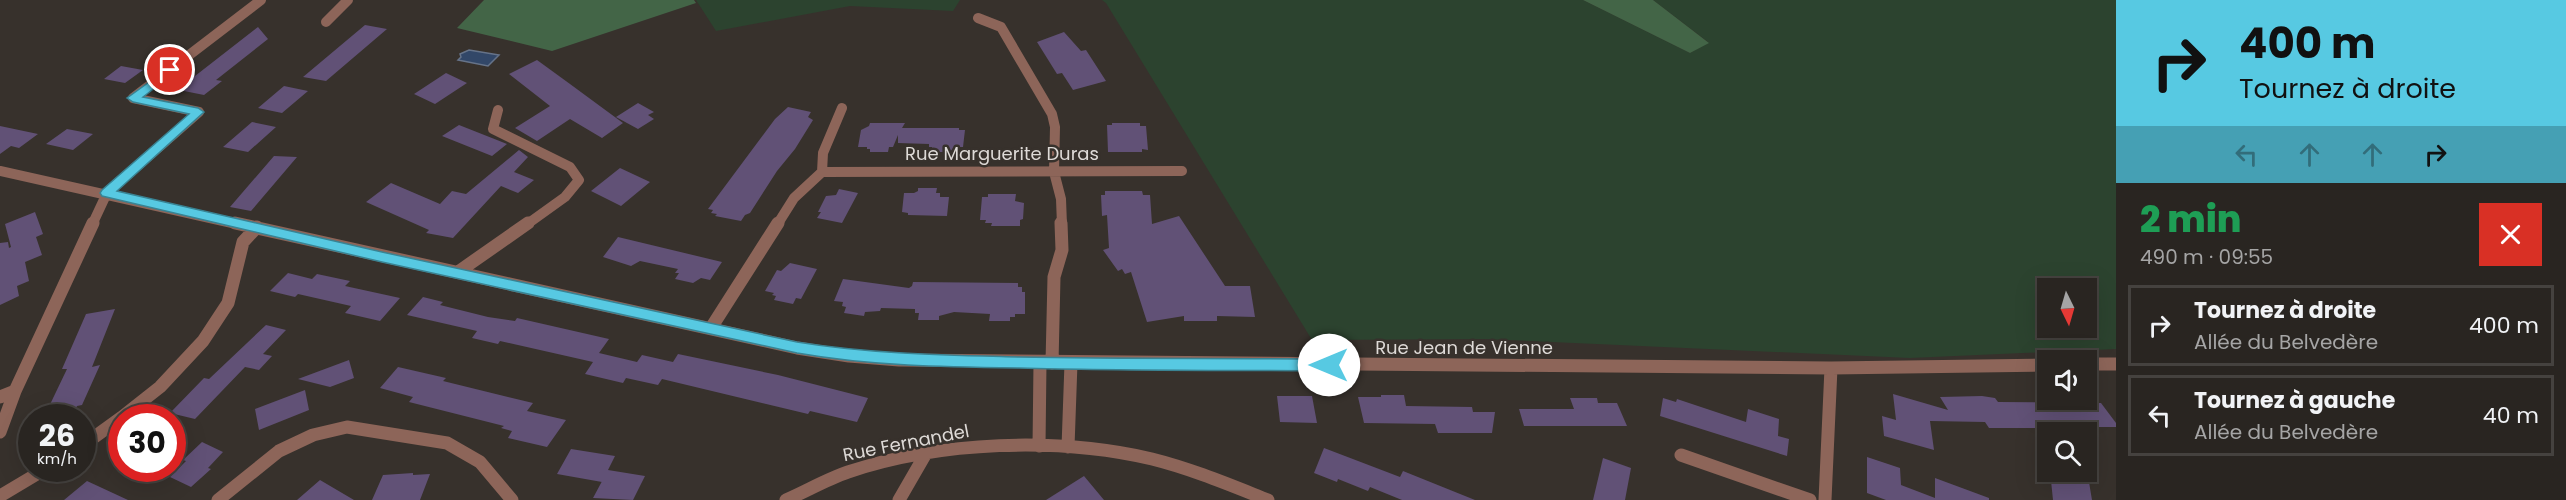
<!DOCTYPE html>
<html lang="fr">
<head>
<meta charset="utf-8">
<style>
  :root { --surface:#292521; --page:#312d2a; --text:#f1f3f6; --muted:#a5a5a5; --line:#45423f }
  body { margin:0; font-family:Poppins,sans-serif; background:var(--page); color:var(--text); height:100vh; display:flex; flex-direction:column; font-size:22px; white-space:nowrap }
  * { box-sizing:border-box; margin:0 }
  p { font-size:20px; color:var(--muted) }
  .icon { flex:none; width:33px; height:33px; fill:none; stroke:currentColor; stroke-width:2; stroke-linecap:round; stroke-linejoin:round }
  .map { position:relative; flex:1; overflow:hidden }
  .side { display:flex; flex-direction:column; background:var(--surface); width:450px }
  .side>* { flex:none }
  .hud { background:#57c9e2; color:#111; overflow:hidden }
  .needle { width:39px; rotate:175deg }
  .fabs { position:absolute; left:2037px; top:278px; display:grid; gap:12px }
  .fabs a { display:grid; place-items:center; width:60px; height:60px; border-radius:0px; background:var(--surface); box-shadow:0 6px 24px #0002,0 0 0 2px var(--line); font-size:30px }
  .speed { position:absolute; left:18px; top:404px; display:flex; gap:12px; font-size:30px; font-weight:700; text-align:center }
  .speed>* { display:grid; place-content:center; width:78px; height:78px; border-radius:50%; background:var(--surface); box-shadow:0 6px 24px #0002,0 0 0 2px var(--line); line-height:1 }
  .speed small { font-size:15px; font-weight:400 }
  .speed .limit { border:9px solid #d22; background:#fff; color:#111 }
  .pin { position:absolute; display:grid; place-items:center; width:51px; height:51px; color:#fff; margin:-26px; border:3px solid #fff; border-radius:50%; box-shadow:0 2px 6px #0007 }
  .me { position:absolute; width:66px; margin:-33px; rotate:270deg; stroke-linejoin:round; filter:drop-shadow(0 0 4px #0008) }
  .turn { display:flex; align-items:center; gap:21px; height:126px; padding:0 24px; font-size:27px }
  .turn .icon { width:78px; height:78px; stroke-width:2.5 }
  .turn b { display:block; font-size:42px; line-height:51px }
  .lanes { display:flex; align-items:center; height:57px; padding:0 24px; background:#0003; justify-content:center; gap:30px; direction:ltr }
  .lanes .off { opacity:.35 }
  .round { display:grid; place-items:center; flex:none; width:63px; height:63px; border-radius:0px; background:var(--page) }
  .headline { display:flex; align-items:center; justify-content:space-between; height:102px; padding:0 24px }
  h1 { font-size:36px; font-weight:800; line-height:45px; color:#1e9e55 }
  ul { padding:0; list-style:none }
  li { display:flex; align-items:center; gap:18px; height:81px; margin:0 12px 9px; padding:0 12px; border:3px solid var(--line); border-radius:0px }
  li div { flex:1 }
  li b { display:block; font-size:22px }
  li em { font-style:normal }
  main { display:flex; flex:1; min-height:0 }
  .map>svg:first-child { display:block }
  .green { fill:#2c432f; fill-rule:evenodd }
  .forest { fill:#436547 }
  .water { fill:#324768; stroke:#667389; stroke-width:1.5 }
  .building { fill:#615176 }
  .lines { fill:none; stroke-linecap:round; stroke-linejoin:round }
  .street-far1 { stroke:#8d6559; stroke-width:10 }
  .street { stroke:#8d6559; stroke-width:13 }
  .route { fill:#57c9e2; stroke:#398393; stroke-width:1.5 }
  .labels { text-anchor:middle; stroke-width:5; stroke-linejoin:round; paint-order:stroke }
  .street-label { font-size:18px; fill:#dedad7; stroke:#37312c }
</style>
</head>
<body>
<main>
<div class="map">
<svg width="2116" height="500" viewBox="0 0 2116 500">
  <rect width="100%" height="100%" fill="#37312c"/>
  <path class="green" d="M696 0H960L953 11 850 6 716 31Z
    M1102 0H1583L1690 53 1708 42 1653 0H2116V349L1910 358 1486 339 1312 340 1106 3ZM2048 288H2086V327H2048Z"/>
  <path class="forest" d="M484 0H694L696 3 552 51 457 28Z
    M1583 0H1653L1709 43 1690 53Z"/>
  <path class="water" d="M469 50 499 55 488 66 458 60 461 57 460 54Z"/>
  <path class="building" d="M365 25 387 29 326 81 303 77Z
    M258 27 268 39 216 80 222 81 204 95 174 89 192 75 195 76Z
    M1064 32 1081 51 1086 50 1106 81 1073 90 1062 73 1057 74 1037 42Z
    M537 60 570 84 623 123 602 138 570 119 537 141 515 128 550 106 509 74Z
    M121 66 143 70 125 83 104 79Z
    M446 73 467 83 435 104 414 94Z
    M284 86 308 91 282 113 258 108Z
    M638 103 654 112 648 115 654 119 638 129 616 117Z
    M788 107 811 112 808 117 813 120 795 149 777 171 750 213 745 215 741 221 715 216 717 214 711 213 713 210 708 209 775 119Z
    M252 122 276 127 248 152 223 147Z
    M870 123H905L902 128H959V130H965L963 147H954L950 152H932V147H929V144L898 143V135L893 147H889L888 152H870V149H867V147H858L861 130 869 126Z
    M1112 123H1140V126H1146L1148 150 1142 149V152H1108L1107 125H1112Z
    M459 125 497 140 507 144 492 156 442 136Z
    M0 126 38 134 19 148 11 146 0 154Z
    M67 129 93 134 73 150 46 144Z
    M519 150 528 157 514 172 534 180 518 193 501 186 453 238 426 233 429 230 366 202 391 183 440 204 452 191 466 194Z
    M274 156 297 157 251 211 230 207Z
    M620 168 650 182 621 206 591 191Z
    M918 188H937L936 193H940V197H949L947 216 908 215V213L902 212 904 193H914L918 191Z
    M839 189 858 193 842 223 817 218 821 212H818L826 196 836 195Z
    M1105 191H1142L1143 195H1150L1152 224 1179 216 1225 286H1250L1255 317 1217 316V321H1184V316L1147 322 1131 272 1125 274 1122 269 1118 271 1103 250 1109 248 1107 215 1102 216 1101 195H1105Z
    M988 194H1016L1015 201 1024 203 1023 219 1020 220V226H991L992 223H985L986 220H980L982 197H988Z
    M35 212 43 234 36 237 42 255 25 262 29 281 17 286 19 296 0 305V243L8 242 9 248 11 247 5 224Z
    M618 237 722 262 710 280 701 278 693 283 675 279 679 273H675L678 269 640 261 631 266 603 257Z
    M790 263 817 269 801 299 796 298 793 304 774 300 776 296 772 295 774 293 765 291 777 270 781 271Z
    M288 273 312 279 317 274 350 281 345 286 400 298 380 321 345 313 351 306 298 294 295 297 270 291Z
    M843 279 909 288 912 286 913 282 1018 283V287H1022V292H1025V314H1015V317H1010V321H989L990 314 954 312 939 316V320H918L919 313H915V309L881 308 880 311 865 312 864 316 844 313 846 307 842 306 843 302 834 301Z
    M423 297 443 302 440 305 488 317 515 321 517 318 609 339 599 353 637 362 642 355 673 362 678 354 778 375 868 398 857 422 810 411 808 414 662 379 658 385 626 378 623 383 585 374 593 362 500 341 498 344 472 338 477 331 407 315Z
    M115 309 92 367 100 365 82 405 77 406 72 417H44L67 369H62L86 314Z
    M266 325 286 330 263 354 272 356 259 370 245 367 195 419 170 413 204 378 209 379Z
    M349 360 354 378 330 387 298 379Z
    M398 367 446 378 443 381 533 403 527 411 566 420 547 447 508 438 512 431 501 428 504 426 409 402 413 397 380 388Z
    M305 390 309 410 259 430 255 409Z
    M1893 394 1948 410 1940 397 1982 396 1995 398 1998 402 2101 403 2116 423V427H2095L2098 431H2073L2070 428H1989L1985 422 1930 421 1934 450 1884 436 1882 416 1896 420Z
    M1381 395H1404L1406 406 1472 407 1473 412H1495L1492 433H1438L1435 424 1364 423 1358 397H1381Z
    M1277 396H1312L1317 423 1280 422Z
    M1570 398H1597L1598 403H1617L1627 426H1524L1519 409H1574Z
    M1663 398 1676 402 1677 399 1746 422 1748 409 1779 419 1778 436 1789 439 1787 456 1660 416Z
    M202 442 223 452 208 468 211 469 191 487 170 477 186 461 183 460Z
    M1324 448 1400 477 1403 471 1475 500H1402L1370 487 1368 491 1338 479 1337 482 1314 473Z
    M571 449 615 456 602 482 557 474Z
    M1867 457 1900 468 1901 485 1935 498V478L1989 498V500H1886L1867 493Z
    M1603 458 1631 468 1625 500H1593Z
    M608 470 645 476 633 500 593 498Z
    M2050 471H2058L2089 482 2092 500H2053Z
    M413 473V475L430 474 420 500H372L383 475Z
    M1084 476 1104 500H1046Z
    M320 480 354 500H297Z
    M87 481 128 500H64Z"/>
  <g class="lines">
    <path class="street-far1" d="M978 18 1001 27 1052 114 1055 127 1054 172 1061 199 1062 225
      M326 22 348 0
      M498 110 493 129 570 167 579 180 565 197 526 225
      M0 171 241 225
      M822 172 1182 171
      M92 225 107 193 199 112 133 98 261 0
      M777 225 794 198 822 172 823 153 842 108"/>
    <path class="street" d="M235 223 797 348 849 356 899 360 1831 368 2048 365
      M458 272 528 223
      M711 328 778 223
      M1052 363 1054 277 1062 250 1061 223
      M2086 364H2116
      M0 397 15 391
      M122 417 160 387 203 341 228 303 243 242 257 227
      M0 432 15 391 93 223
      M82 446 122 417
      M1039 446 1040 363
      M1068 447 1071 363
      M1681 455 1810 500
      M0 496 47 468
      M218 500 279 451 313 435 347 427 447 443 480 462 512 500
      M786 500C807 491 827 479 848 472 941 441 1057 437 1152 459 1192 469 1230 485 1268 500
      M899 500 925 455
      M1825 500 1831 368"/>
  </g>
  <path class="route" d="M170 67 176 70 174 73 143 97 198 108 204 112 117 191 382 252 797 342C871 354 944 355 1019 357 1122 359 1226 358 1329 359L1334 361 1336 365 1334 369 1329 371C1226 370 1122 371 1019 368 944 367 871 366 797 353L382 262 102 196 100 193 102 190 189 114 133 102 127 98Z"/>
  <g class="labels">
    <g class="street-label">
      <text x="1002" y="160">Rue Marguerite Duras</text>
      <text x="1464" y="354">Rue Jean de Vienne</text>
      <text transform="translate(906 443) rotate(-11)" y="6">Rue Fernandel</text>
    </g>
  </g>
</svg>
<div class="fabs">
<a><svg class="needle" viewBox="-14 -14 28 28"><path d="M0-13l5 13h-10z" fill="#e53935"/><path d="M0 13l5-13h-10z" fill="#a5a5a5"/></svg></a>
<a><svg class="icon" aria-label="sound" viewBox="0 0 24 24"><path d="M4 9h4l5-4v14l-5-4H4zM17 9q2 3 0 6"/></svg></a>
<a><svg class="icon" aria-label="search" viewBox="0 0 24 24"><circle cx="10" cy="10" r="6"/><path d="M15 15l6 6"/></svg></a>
</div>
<div class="speed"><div>26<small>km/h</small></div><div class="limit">30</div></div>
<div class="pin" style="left:170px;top:70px;background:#d93025"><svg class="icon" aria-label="arrive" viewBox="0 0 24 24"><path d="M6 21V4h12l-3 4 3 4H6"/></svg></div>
<svg class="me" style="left:1329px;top:365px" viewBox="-20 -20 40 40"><circle r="19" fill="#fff"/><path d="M0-13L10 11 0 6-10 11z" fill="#57c9e2"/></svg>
</div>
<section class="side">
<div class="hud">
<div class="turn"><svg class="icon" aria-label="right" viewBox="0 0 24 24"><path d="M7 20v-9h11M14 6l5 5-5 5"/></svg><div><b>400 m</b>Tournez à droite</div></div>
<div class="lanes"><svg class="icon off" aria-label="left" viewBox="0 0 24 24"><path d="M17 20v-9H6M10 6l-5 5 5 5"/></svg><svg class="icon off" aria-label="ahead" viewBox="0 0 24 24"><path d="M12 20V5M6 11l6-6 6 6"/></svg><svg class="icon off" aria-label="ahead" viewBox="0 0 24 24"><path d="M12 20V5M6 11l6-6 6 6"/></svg><svg class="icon" aria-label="right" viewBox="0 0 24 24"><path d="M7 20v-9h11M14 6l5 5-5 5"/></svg></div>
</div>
<div class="headline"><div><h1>2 min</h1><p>490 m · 09:55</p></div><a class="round" style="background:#d93025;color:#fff"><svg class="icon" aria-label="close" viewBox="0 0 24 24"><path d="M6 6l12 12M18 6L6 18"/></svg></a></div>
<ul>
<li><svg class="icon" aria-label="right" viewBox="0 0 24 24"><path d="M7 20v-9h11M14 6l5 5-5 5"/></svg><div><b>Tournez à droite</b><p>Allée du Belvedère</p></div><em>400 m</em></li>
<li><svg class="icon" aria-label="left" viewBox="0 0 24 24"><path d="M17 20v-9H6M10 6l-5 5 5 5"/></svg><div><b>Tournez à gauche</b><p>Allée du Belvedère</p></div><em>40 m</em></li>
</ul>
</section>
</main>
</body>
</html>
